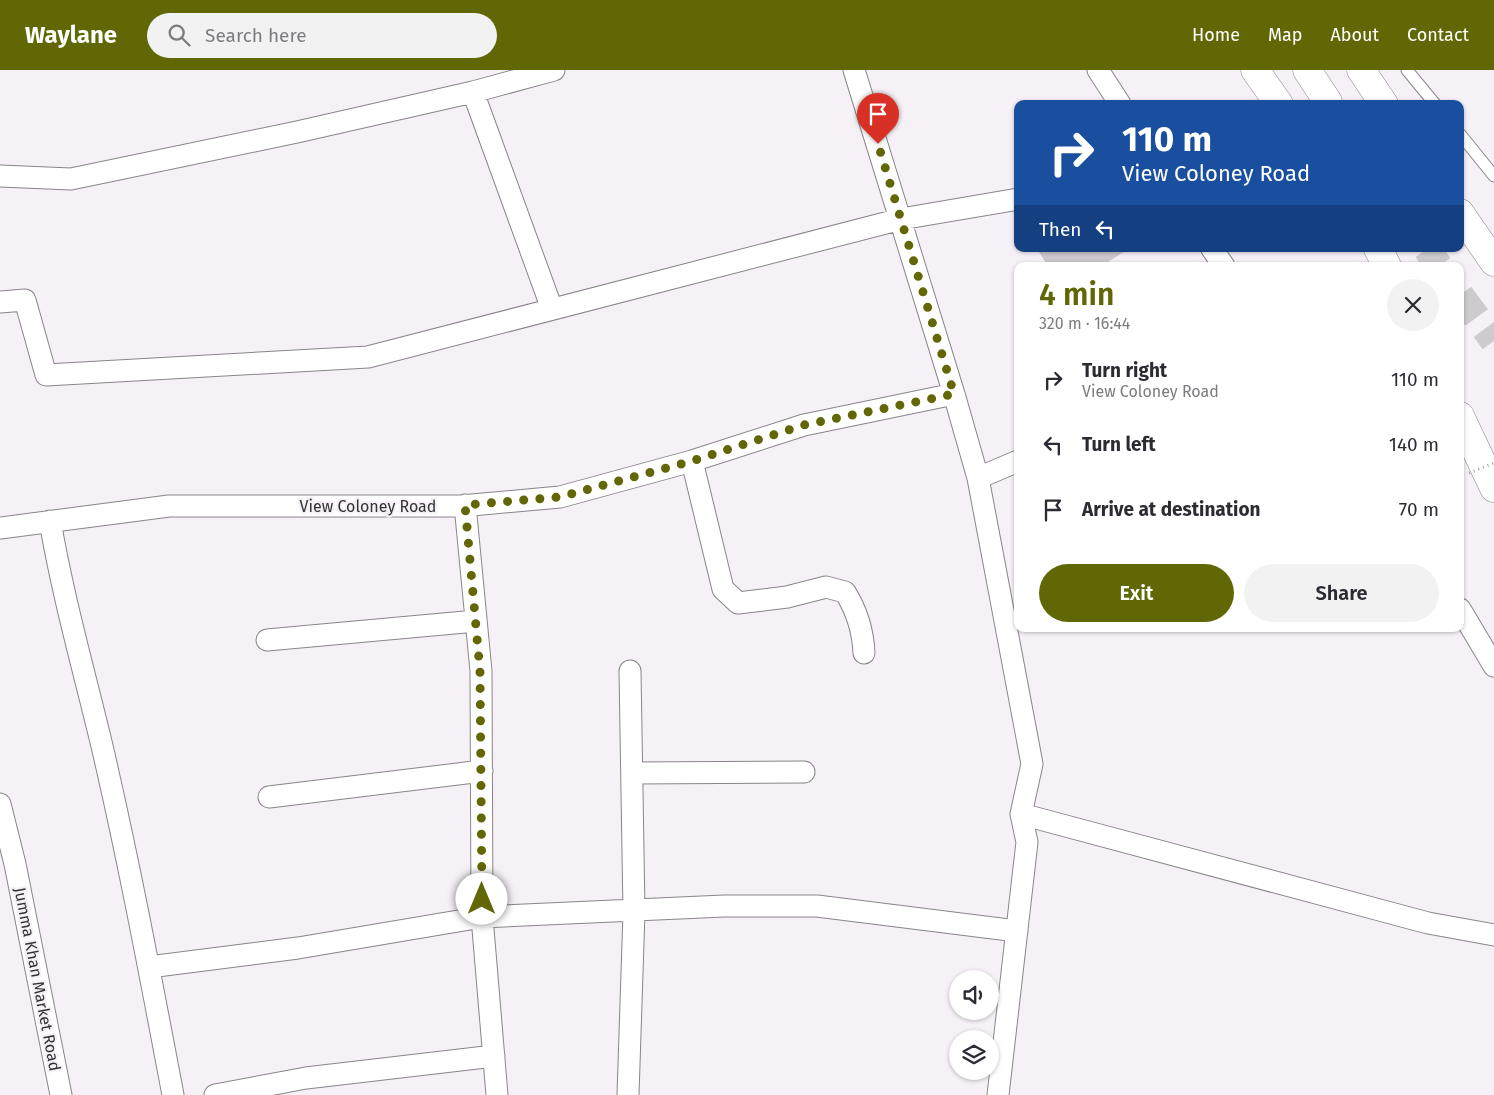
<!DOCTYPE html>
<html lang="en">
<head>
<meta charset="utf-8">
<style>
  :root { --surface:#fff; --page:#f2f2f3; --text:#2b2b33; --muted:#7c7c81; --accent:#626705 }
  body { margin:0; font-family:"Fira Sans",sans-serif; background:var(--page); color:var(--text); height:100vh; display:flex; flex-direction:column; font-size:19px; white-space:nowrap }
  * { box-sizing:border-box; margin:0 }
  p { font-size:16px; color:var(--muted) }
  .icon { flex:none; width:28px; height:28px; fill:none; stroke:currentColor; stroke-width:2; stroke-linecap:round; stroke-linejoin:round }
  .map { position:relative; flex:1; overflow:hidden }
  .side { position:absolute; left:1014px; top:192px; width:450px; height:370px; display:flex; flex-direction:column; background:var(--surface); border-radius:10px; box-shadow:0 1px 4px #0004 }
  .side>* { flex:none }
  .guide { position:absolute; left:1014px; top:30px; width:450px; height:152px; border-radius:10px; box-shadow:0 1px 4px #0004; background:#1a4fa0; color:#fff; overflow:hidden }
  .controls { position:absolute; left:949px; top:900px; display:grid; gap:10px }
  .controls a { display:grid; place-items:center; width:50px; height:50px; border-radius:50%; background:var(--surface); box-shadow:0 1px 4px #0004; font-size:25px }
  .pin { position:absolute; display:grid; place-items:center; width:42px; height:42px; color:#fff; margin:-51px -21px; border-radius:50% 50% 50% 0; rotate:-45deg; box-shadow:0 0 5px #0007 }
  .pin .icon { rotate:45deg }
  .me { position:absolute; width:55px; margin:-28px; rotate:0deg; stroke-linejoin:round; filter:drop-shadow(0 0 4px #0008) }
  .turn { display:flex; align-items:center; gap:18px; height:105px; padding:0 25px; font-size:22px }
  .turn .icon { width:65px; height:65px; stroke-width:2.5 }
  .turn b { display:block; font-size:35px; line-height:42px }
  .then { display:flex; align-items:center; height:48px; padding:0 25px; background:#0003; gap:10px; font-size:19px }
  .round { display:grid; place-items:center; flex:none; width:52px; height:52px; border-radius:26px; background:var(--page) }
  .head { display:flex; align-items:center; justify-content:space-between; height:85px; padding:0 25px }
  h1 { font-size:30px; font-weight:600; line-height:38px; color:var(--accent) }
  .action { display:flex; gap:10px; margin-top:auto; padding:10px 25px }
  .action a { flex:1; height:58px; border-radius:30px; background:var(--accent); color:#fff; font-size:20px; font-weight:600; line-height:58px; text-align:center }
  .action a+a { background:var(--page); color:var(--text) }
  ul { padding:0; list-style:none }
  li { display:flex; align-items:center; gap:15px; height:65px; padding:0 25px }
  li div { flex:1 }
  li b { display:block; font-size:19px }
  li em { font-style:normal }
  header { display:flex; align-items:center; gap:30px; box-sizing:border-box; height:70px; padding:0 25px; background:var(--accent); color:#fff }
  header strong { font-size:24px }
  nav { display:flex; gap:28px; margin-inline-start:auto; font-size:18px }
  .search { width:350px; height:45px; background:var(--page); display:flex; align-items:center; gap:12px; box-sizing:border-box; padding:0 18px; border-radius:28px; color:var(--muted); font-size:19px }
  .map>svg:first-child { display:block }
  .building { fill:#ccc8cd }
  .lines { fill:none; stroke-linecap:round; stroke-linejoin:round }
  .trunk-tunnel { stroke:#cecbcf; stroke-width:28; stroke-dasharray:28 14; stroke-linecap:butt }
  .service-casing { stroke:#89858a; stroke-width:13 }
  .minor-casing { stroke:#89858a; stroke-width:23 }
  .trunk-casing { stroke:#89858a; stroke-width:29 }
  .service { stroke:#fff; stroke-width:11 }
  .minor { stroke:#fff; stroke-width:21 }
  .trunk { stroke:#fff; stroke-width:28 }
  .path-bridge { stroke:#a7a4a8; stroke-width:3; stroke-dasharray:1 4; stroke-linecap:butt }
  .route { stroke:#626705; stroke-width:9; stroke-dasharray:0 16.2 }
  .labels { text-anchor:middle; stroke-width:4.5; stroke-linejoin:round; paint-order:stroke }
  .street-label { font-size:16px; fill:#343234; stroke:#f5f1f6 }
</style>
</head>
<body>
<header>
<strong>Waylane</strong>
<div class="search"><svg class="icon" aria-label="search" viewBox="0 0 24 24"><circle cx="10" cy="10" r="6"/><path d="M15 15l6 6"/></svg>Search here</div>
<nav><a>Home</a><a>Map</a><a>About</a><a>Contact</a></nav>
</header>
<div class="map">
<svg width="1494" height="1025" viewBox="0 0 1494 1025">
  <rect width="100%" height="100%" fill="#f5f1f6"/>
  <path class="building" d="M1037 179H1129L1101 196H1048Z"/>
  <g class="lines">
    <path class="trunk-tunnel" d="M1427 179 1439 196
      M1460 225 1494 271"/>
    <defs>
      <path id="service" d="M1407 0 1435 34
        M1460 64 1494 106"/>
      <path id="minor" d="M854 0 954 324
        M1098 0 1120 34
        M473 22 552 239
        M0 106 71 109 297 62 473 22 554 0
        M1212 179 1224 196
        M0 232 25 230 46 305 368 287 901 149 1018 129
        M692 391 723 519 738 533 787 527 826 517 845 522C857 541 863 560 864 583
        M978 408 1032 694 1021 744 1027 772 998 1025
        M465 435 481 601 482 847 497 1025
        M50 451C63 527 84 601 102 676 129 792 151 909 173 1025
        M0 458 169 436H461L560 427 692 391 804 355 954 324 978 408 1018 391
        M1460 539 1494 596
        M267 570 476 551
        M632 703 804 702
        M269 727 482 701
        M0 734 15 794 61 1025
        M1021 744 1428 853 1494 865
        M149 897 298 878 482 847 724 836H817L1017 861
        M215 1025 306 1008 494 986
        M628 1025 634 842 630 601"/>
      <path id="trunk" d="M1255 0 1279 34
        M1307 0 1328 32
        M1361 0 1384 34
        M1460 143 1494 192
        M1378 179 1387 196
        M1460 346 1494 418"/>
    </defs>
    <use href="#service" class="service-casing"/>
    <use href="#minor" class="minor-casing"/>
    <use href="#trunk" class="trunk-casing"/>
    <use href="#service" class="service"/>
    <use href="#minor" class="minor"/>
    <use href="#trunk" class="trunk"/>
    <path class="path-bridge" d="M1469 403 1494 393"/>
  </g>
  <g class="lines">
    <path class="route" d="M482 829 480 601 465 435 560 427 692 391 804 355 954 324 878 74"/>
  </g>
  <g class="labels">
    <g class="street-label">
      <text x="368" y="442">View Coloney Road</text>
      <text transform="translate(38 909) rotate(79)" y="6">Jumma Khan Market Road</text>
    </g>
  </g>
</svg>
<div class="controls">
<a><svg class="icon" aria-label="sound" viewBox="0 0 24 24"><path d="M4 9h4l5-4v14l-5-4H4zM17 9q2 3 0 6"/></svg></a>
<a><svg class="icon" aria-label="layers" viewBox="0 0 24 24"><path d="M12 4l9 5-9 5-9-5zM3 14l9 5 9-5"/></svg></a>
</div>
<div class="pin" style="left:878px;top:74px;background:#d93025"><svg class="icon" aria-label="arrive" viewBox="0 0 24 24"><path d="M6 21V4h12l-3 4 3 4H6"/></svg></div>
<svg class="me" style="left:482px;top:829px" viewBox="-20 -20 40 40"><circle r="19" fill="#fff"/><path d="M0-13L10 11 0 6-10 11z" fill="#626705"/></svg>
<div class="guide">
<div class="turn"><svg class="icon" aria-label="right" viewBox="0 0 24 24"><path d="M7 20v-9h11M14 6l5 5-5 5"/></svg><div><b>110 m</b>View Coloney Road</div></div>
<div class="then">Then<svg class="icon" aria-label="left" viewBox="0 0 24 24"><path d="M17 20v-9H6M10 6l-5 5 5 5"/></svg></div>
</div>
<section class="side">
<div class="head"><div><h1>4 min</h1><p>320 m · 16:44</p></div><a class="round"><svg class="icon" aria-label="close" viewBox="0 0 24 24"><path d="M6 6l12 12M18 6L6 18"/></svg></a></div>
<ul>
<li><svg class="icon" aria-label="right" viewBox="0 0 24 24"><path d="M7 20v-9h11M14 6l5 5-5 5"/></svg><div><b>Turn right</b><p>View Coloney Road</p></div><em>110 m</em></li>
<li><svg class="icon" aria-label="left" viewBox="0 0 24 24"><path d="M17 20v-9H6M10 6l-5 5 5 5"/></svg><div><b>Turn left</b></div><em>140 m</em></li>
<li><svg class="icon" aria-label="arrive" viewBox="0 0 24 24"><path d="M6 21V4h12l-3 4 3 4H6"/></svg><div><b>Arrive at destination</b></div><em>70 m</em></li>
</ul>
<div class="action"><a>Exit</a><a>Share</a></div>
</section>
</div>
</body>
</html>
